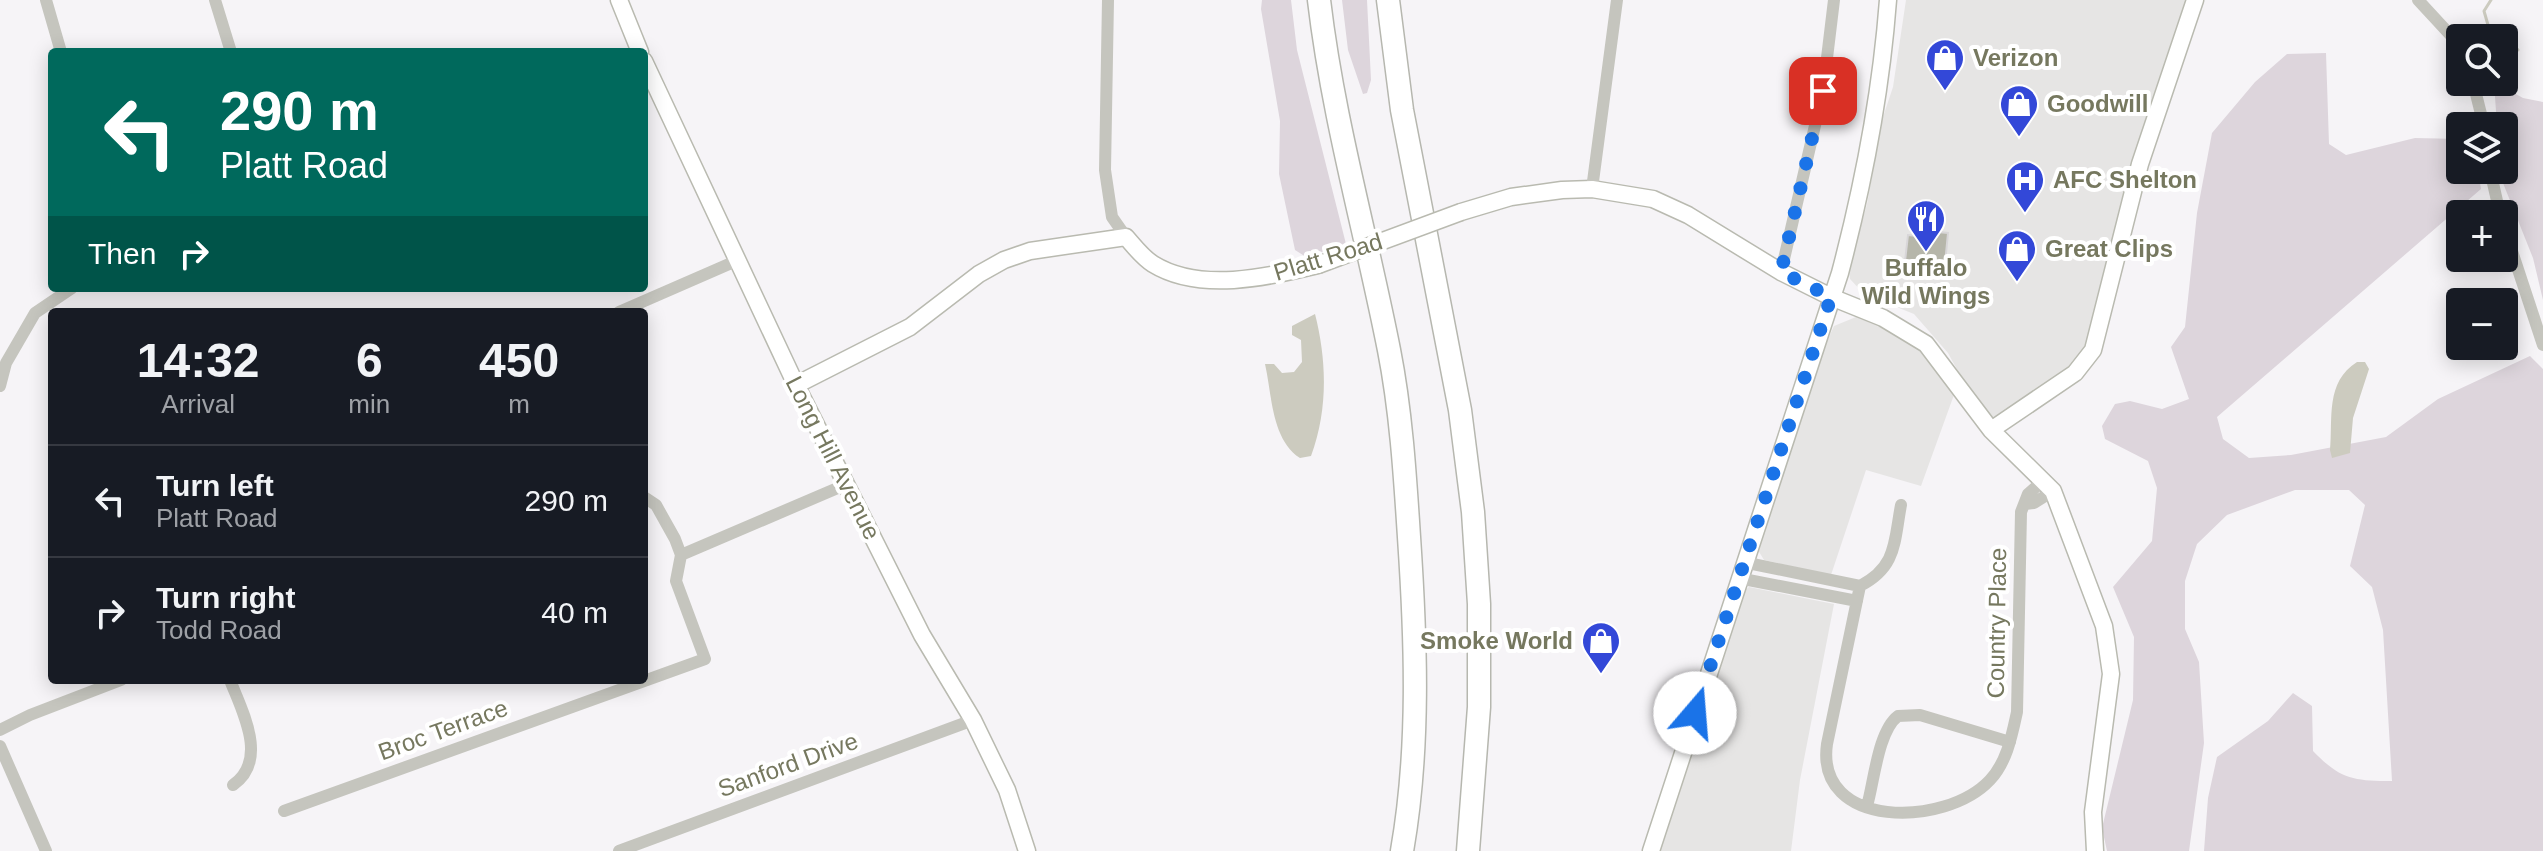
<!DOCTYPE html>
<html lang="en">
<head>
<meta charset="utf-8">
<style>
  :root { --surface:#171b24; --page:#20242c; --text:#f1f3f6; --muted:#9ea1a6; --line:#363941 }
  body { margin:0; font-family:Helvetica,sans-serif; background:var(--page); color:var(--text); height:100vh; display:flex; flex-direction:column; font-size:30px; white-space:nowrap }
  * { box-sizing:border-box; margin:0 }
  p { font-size:26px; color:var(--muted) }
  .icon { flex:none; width:44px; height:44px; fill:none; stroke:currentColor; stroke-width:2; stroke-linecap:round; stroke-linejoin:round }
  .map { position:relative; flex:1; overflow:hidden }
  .drawer { position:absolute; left:48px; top:308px; width:600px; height:376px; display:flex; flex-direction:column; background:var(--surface); border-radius:8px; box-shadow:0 4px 20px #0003 }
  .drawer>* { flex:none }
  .hud { position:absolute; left:48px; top:48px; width:600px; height:244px; border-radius:8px; box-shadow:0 4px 20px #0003; background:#00695c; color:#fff; overflow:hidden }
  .tools { position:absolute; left:2446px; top:24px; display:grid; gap:16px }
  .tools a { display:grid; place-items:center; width:72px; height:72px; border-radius:8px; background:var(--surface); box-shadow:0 4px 20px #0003; font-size:40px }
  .pin { position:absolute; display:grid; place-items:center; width:68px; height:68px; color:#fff; margin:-34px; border-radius:16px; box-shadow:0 4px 12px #0006 }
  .me { position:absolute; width:88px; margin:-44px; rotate:18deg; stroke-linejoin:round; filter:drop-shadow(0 0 6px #0008) }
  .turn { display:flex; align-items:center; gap:28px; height:168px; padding:0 40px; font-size:36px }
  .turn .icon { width:104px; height:104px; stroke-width:2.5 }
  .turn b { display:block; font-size:56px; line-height:68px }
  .then { display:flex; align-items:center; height:76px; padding:0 40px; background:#0003; gap:16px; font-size:30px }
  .eta { display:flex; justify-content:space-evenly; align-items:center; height:136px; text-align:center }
  .eta b { font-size:48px; font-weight:600; line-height:56px }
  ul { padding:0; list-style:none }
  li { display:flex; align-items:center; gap:24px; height:112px; padding:0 40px; border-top:2px solid var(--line) }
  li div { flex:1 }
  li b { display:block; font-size:30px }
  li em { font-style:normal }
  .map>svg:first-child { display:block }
  .built { fill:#e6e5e4 }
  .green { fill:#ddd5dc }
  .water { fill:#cccbbf }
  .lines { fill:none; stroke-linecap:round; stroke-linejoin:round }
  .stream { stroke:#cccbbf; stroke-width:3 }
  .building { fill:#b6b6aa; stroke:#d8d6d8; stroke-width:2 }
  .secondary-casing { stroke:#b9bab0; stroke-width:19 }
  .highway-casing { stroke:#b6b7af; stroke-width:25 }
  .street { stroke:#c5c5be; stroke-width:12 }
  .secondary { stroke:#fff; stroke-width:16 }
  .highway { stroke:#fff; stroke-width:22 }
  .secondary-bridge-casing { stroke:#b9bab0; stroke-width:19; stroke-linecap:butt }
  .secondary-bridge { stroke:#fff; stroke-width:16 }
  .route { stroke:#1a73e8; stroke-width:14; stroke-dasharray:0 25.2 }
  .labels { text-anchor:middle; stroke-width:8; stroke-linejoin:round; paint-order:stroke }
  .poi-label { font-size:24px; font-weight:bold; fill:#76785f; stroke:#fff; text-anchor:start }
  .street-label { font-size:24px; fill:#76785f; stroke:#fff }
</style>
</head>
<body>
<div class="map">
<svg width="2543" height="851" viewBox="0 0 2543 851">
  <rect width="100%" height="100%" fill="#f6f4f7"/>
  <path class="built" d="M1906 0H2189L2094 336 2079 363 2003 415 1993 417 1977 406 1948 353 1914 314 1864 294 1850 279 1849 270 1867 204 1883 117 1893 87Z
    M1856 317 1913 341 1955 392 1921 486 1866 470 1831 575 1764 560 1758 550 1823 350 1834 326Z
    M1749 587 1834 604 1800 780 1791 851H1660L1743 592Z"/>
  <path class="green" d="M1262 0H1291L1297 50 1346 244 1306 257 1295 250 1279 174 1280 121 1261 9Z
    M1342 0H1367L1371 80 1367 93 1363 94 1348 50Z
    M2326 53 2329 144 2346 155 2415 138 2460 139V170H2478L2481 189 2217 417 2223 439 2249 458 2291 455 2386 437 2438 399 2530 356 2543 369V851H2204L2208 798 2217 757 2268 721 2293 693 2312 706 2313 751C2340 779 2353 781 2392 781L2383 630 2372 587 2350 566 2365 505 2349 490H2295L2227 515 2197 544 2185 581V629L2199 662 2204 743 2189 851H2107L2102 828 2133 700 2134 637 2113 587 2152 541 2157 488 2148 461 2105 439 2102 426 2115 404 2130 401 2162 409 2189 399 2171 347 2185 327 2197 213 2212 133 2255 82 2287 54Z
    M2494 82 2523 98 2543 102V300L2533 258 2499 173V170H2504V126H2497Z"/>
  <path class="water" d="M1315 314C1327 361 1328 410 1311 456L1300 458C1271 439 1272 394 1265 364H1274L1282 373 1294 372 1302 362 1301 340 1292 335V326Z
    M2357 362H2365L2369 369 2353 418 2350 453 2332 458 2330 450C2333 419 2325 382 2357 362Z"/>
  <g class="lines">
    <path class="stream" d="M2491 0 2484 11 2488 25 2504 38
      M2504 44 2511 50H2518L2505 39"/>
  </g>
  <path class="building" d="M1918 230 1948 233 1944 274 1916 275V271L1904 270 1908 235 1917 236Z"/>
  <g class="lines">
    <defs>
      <path id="secondary" d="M619 0 640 52
        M644 61 796 385 922 635 973 720 1007 790 1027 851
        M1461 212 1511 197 1562 190 1592 189 1653 199 1688 215 1781 272 1831 297 1883 318 1926 344 1991 430 2053 491 2104 626 2111 674 2093 812 2095 851
        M796 385 910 327 979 274 1004 260 1030 251 1126 237C1134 246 1142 257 1153 264 1200 293 1267 277 1318 265
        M1991 430 2075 373 2093 350 2140 164 2195 0
        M1651 851 1840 273C1864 182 1881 93 1888 0"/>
      <path id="highway" d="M1319 0C1333 119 1366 233 1389 350 1401 411 1405 475 1409 537 1416 641 1420 748 1402 851
        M1388 0 1402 110 1460 410 1473 512 1479 604V707L1468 851"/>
    </defs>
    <use href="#secondary" class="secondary-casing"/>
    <use href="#highway" class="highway-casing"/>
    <path class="street" d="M46 0 61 52
      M215 0 231 52
      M1108 0 1105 170 1112 217 1126 237
      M2418 0 2455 40 2460 50
      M2473 82 2484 126
      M2490 170 2500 214
      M1592 189 1617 0
      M2504 227 2543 345
      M1781 272 1823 91 1834 0
      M619 312 736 261
      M0 386 6 363 35 313 72 288
      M2025 504 2034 503 2053 491
      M681 555 847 484
      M1743 562 1860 586C1897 567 1894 542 1901 505
      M1738 578 1857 601
      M1860 586 1827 744C1815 829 1945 828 1990 780 2007 762 2012 735 2017 712L2021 512 2028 494 2044 480
      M230 680C242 711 269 760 233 785
      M0 730 30 715 121 680
      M0 746 46 851
      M1867 806C1874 782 1878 731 1898 716L1920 715 2010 742
      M284 811 705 659 676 581 681 555 675 539 656 505 644 497
      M619 851 973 720"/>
    <use href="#secondary" class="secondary"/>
    <use href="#highway" class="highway"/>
    <defs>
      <path id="secondary-bridge" d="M1318 265 1461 212"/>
    </defs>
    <use href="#secondary-bridge" class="secondary-bridge-casing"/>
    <use href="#secondary-bridge" class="secondary-bridge"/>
  </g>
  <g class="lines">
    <path class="route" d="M1695 713 1831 297 1781 272 1823 91"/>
  </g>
  <defs>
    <symbol id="shop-pin" viewBox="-11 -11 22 30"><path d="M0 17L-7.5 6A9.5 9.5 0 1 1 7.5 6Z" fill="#3348d8" stroke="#fff"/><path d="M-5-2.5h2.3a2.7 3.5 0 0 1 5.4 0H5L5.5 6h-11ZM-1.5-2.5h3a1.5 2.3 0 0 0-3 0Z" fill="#fff"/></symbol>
    <symbol id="hospital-pin" viewBox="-11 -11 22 30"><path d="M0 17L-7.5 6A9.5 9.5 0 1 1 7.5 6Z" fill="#3348d8" stroke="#fff"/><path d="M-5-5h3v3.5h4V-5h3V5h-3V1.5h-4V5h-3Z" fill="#fff"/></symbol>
    <symbol id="restaurant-pin" viewBox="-11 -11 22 30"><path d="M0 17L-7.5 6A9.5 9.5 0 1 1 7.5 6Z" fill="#3348d8" stroke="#fff"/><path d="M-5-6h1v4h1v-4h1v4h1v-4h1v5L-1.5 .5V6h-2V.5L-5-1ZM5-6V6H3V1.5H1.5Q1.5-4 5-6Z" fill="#fff"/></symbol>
  </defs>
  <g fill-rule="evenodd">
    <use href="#shop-pin" x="1923" y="36" width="44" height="60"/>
    <use href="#shop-pin" x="1997" y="82" width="44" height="60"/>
    <use href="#hospital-pin" x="2003" y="158" width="44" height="60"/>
    <use href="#restaurant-pin" x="1904" y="197" width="44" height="60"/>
    <use href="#shop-pin" x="1995" y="227" width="44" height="60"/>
    <use href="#shop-pin" x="1579" y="619" width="44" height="60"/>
  </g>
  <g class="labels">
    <g class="poi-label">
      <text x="1973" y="66">Verizon</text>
      <text x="2047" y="112">Goodwill</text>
      <text x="2053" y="188">AFC Shelton</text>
      <text x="2045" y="257">Great Clips</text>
      <text x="1926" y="276" text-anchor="middle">Buffalo<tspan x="1926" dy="28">Wild Wings</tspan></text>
      <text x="1573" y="649" text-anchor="end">Smoke World</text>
    </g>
    <g class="street-label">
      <text transform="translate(1328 257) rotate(-17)" y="8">Platt Road</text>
      <text transform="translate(833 458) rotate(63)" y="8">Long Hill Avenue</text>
      <text transform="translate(1997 623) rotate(-89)" y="8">Country Place</text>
      <text transform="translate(443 730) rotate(-20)" y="8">Broc Terrace</text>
      <text transform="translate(788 765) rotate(-20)" y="8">Sanford Drive</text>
    </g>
  </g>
</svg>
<div class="tools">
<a><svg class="icon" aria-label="search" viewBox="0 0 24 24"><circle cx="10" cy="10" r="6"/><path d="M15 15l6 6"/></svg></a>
<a><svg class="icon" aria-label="layers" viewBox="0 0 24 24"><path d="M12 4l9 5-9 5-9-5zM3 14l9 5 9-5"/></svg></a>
<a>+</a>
<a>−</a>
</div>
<div class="pin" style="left:1823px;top:91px;background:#d93025"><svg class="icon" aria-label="arrive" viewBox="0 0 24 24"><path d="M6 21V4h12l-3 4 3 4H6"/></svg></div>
<svg class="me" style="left:1695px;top:713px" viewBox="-20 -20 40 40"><circle r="19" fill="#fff"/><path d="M0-13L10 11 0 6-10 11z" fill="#1a73e8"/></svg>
<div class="hud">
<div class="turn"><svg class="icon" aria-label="left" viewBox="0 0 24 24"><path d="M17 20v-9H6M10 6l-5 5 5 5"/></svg><div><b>290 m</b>Platt Road</div></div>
<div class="then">Then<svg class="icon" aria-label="right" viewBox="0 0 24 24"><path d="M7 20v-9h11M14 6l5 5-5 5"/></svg></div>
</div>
<section class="drawer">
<div class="eta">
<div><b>14:32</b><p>Arrival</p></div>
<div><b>6</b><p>min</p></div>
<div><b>450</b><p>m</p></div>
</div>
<ul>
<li><svg class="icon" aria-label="left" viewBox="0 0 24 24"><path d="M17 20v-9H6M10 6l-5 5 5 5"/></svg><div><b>Turn left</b><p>Platt Road</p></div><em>290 m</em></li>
<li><svg class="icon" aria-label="right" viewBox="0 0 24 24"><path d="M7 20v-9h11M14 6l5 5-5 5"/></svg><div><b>Turn right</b><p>Todd Road</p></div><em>40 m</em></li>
</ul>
</section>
</div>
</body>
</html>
